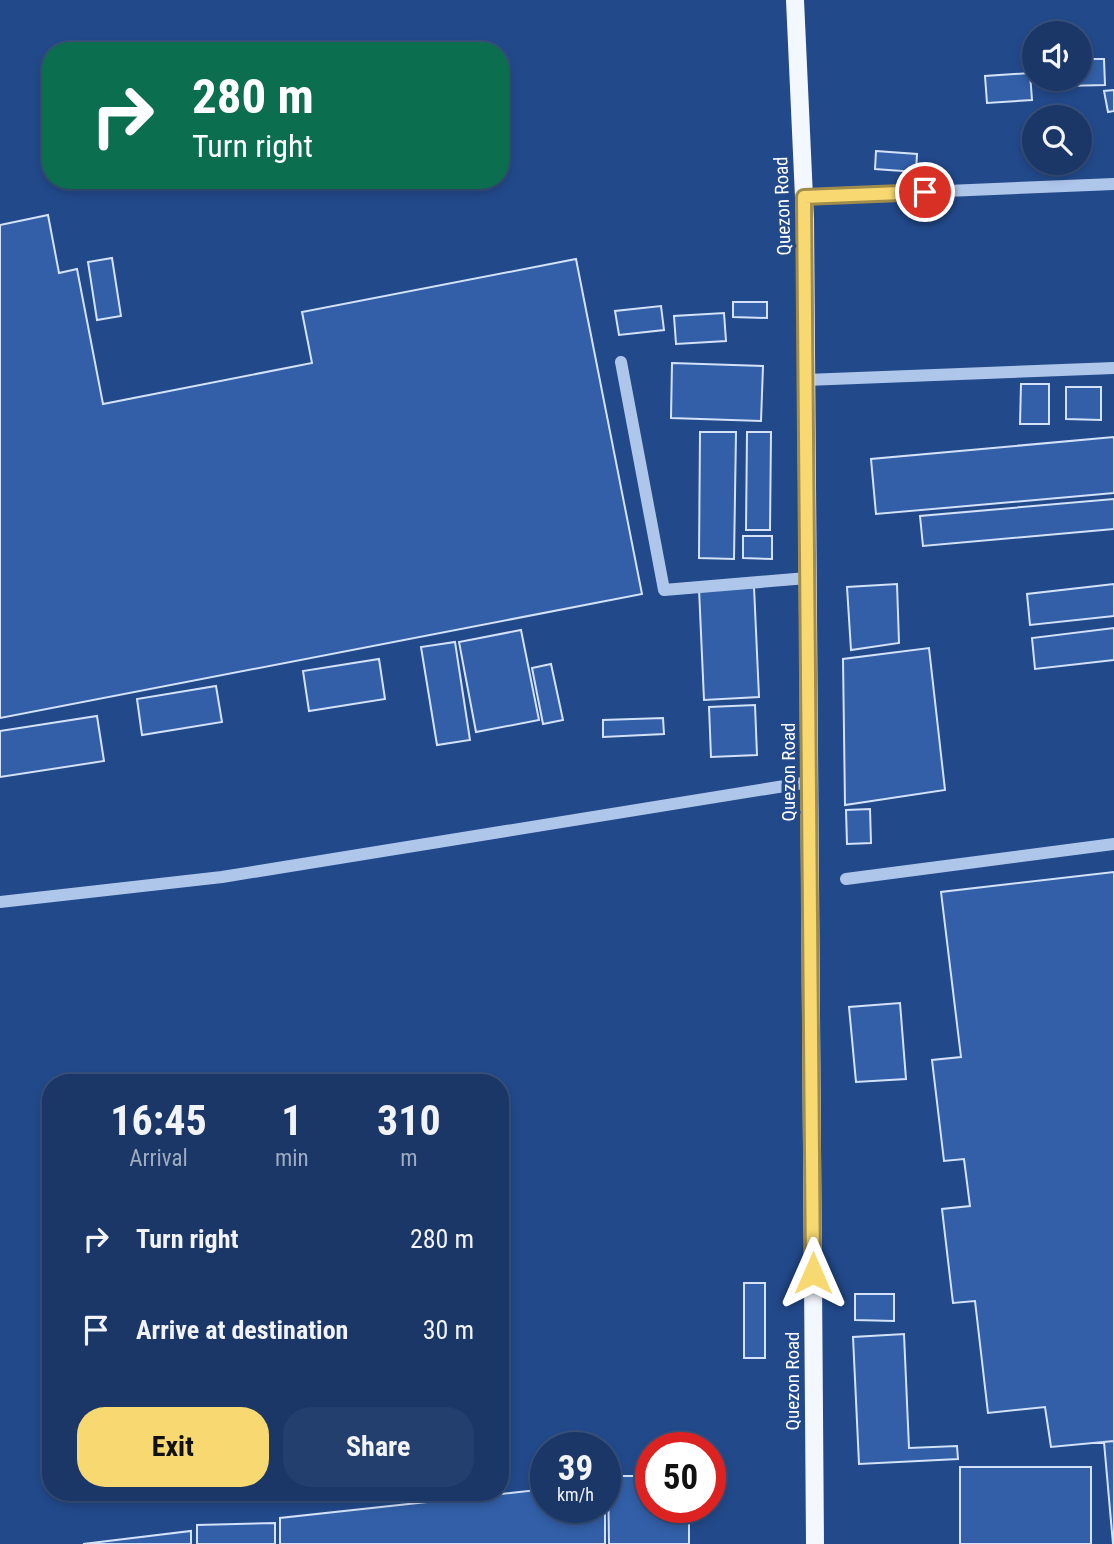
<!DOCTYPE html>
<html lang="en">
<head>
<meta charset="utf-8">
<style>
  :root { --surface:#1a3768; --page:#233f6e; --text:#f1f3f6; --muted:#9facc0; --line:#38517c; --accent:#f7d871 }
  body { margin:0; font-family:"Roboto Condensed",sans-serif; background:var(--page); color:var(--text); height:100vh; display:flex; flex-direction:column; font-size:26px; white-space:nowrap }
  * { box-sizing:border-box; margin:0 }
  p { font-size:23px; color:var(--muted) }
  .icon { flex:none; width:38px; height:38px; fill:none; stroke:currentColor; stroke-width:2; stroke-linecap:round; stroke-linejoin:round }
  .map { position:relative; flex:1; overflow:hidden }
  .details { position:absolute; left:42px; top:1074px; width:467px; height:427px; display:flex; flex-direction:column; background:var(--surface); border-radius:28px; box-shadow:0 4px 10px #0003,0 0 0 2px var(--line) }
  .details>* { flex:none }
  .top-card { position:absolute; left:42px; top:42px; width:467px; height:147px; border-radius:28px; box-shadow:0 4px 10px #0003,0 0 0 2px var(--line); background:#0b6e4f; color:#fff; overflow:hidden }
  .controls { position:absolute; left:1022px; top:21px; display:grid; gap:14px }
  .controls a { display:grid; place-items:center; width:70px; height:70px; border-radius:50%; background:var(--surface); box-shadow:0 4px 10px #0003,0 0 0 2px var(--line); font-size:35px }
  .speed { position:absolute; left:530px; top:1432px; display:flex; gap:14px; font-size:35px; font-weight:700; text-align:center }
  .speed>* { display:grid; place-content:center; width:91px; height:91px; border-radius:50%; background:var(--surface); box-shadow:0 4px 10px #0003,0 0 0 2px var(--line); line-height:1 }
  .speed small { font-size:18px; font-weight:400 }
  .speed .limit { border:10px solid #d22; background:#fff; color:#111 }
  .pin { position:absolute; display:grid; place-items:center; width:60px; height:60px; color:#fff; margin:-30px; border:4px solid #fff; border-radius:50%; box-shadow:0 2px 7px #0007 }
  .me { position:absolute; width:77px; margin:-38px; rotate:0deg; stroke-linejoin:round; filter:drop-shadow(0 0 5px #0008) }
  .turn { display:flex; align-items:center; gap:24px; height:147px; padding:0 35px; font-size:32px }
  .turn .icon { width:91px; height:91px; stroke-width:2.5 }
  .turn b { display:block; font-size:49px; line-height:60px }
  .eta { display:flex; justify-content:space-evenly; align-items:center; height:119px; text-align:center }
  .eta b { font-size:42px; font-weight:700; line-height:49px }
  .button { display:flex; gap:14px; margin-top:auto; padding:14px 35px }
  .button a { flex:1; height:80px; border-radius:28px; background:var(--accent); color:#111; font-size:28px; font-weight:700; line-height:80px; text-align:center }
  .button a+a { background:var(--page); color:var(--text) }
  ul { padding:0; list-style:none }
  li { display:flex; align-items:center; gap:21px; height:91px; padding:0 35px }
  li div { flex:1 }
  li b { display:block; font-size:26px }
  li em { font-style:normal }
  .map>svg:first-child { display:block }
  .building { fill:#325fa7; stroke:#d3e2f8; stroke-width:2 }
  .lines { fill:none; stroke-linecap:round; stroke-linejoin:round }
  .minor { stroke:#afc6eb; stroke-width:12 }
  .major { stroke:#f3f7fe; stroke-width:18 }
  .route-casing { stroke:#a18c49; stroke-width:18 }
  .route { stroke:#f7d871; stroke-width:12 }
  .labels { text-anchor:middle; stroke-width:7; stroke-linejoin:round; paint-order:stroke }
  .street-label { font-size:19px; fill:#fff; stroke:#22498a }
</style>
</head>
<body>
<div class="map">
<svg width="1114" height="1544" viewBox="0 0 1114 1544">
  <rect width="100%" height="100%" fill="#22498a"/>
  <path class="building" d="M1080 59H1104L1105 85 1065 86 1064 79H1080Z
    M1030 73 1032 100 987 103 985 76Z
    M1114 90V111L1108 112 1104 91Z
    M876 151 917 154 916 172 875 169Z
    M48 215 59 273 77 269 103 404 312 363 302 312 576 259 642 594 0 718V225Z
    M112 258 121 316 97 320 88 262Z
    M733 302H767V318L733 317Z
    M661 306 664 330 619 335 615 311Z
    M724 313 726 341 676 344 674 316Z
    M672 363 763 366 761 421 671 418Z
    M1021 384H1049V424H1020Z
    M1066 387H1101V420L1066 419Z
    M700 432H736L734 559 699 558Z
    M747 432H771L770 530H746Z
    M1114 437V493L876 514 871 459Z
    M1114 499V529L923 546 920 516Z
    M743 536H772V559L743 558Z
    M897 584 899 643 851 650 847 587Z
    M1114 584V616L1030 625 1027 594Z
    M754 587 759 697 704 700 699 589Z
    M1114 628V660L1035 669 1032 638Z
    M521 630 539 720 476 732 459 642Z
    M455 642 470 740 437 745 421 647Z
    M929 648 945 790 845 805 843 659Z
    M379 659 385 699 309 711 303 671Z
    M551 664 563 720 543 724 532 668Z
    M216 686 222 722 142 735 137 699Z
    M755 705 757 755 711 757 709 707Z
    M97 716 104 761 0 777V731Z
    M663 718 664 734 603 737V720Z
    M870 809 871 843 847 844 846 810Z
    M1114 872V1441L1051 1447 1045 1407 988 1413 975 1301 953 1303 942 1209 970 1206 964 1159 944 1161 932 1060 961 1057 941 892Z
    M900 1003 906 1079 856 1082 849 1007Z
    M744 1283H765V1358H744Z
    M855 1294H894V1321L855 1320Z
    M904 1334 909 1448 957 1446 958 1459 859 1464 853 1337Z
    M1114 1441V1544H1113L1104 1442Z
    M960 1467H1091V1544H960Z
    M608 1476H651V1507H689V1544H609Z
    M546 1489V1507H605V1544H280V1518Z
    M275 1523V1544H197V1525Z
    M191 1531V1544H83Z"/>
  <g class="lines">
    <path class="minor" d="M804 197 1114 184
      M621 362 664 590 807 578
      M806 380 1114 368
      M846 879 1114 844
      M0 902 222 877 809 782"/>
    <path class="major" d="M795 0 805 219 815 1544"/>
  </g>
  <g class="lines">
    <defs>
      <path id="route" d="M813 1273 804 197 925 192"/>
    </defs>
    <use href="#route" class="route-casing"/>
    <use href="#route" class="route"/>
  </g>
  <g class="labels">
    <g class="street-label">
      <text transform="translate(782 206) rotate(-92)" y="7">Quezon Road</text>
      <text transform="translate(788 772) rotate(-90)" y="7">Quezon Road</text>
      <text transform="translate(792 1381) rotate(-90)" y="7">Quezon Road</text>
    </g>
  </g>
</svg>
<div class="controls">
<a><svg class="icon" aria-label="sound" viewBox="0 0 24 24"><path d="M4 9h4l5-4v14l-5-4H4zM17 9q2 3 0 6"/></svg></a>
<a><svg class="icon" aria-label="search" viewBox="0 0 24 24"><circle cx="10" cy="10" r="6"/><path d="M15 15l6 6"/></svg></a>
</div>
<div class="speed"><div>39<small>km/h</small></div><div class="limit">50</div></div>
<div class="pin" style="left:925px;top:192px;background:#d93025"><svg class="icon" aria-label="arrive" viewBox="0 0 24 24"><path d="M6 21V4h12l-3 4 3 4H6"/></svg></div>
<svg class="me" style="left:813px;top:1273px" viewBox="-20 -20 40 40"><path d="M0-17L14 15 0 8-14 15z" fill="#f7d871" stroke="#fff" stroke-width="4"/></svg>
<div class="top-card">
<div class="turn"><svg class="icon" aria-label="right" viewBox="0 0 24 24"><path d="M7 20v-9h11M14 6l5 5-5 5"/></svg><div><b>280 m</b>Turn right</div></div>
</div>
<section class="details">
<div class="eta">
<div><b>16:45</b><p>Arrival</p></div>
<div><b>1</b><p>min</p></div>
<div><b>310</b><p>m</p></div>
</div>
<ul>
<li><svg class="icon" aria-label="right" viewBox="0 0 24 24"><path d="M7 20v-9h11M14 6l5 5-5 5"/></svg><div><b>Turn right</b></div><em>280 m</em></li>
<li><svg class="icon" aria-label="arrive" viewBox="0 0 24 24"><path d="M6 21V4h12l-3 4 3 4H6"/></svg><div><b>Arrive at destination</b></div><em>30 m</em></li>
</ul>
<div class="button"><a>Exit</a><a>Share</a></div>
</section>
</div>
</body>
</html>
